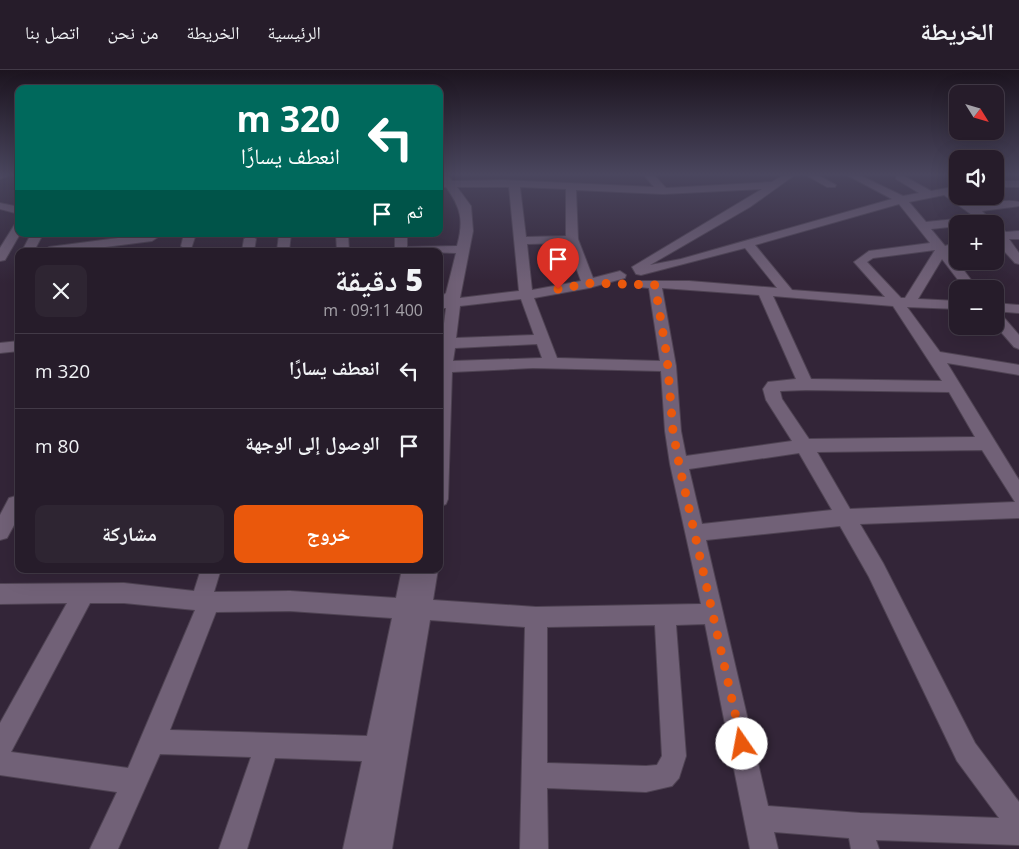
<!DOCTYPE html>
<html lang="ar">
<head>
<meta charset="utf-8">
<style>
  :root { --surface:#261c2a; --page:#2e2532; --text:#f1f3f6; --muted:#a4a1a8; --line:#423a47; --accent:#ea580c }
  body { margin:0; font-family:"Open Sans","Noto Naskh Arabic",sans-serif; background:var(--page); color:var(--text); direction:rtl; height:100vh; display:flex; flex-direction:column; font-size:19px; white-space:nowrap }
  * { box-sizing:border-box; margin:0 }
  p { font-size:16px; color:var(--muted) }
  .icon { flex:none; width:28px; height:28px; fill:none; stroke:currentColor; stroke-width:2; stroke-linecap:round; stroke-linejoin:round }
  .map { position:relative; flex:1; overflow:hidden; direction:ltr }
  .panel { position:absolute; left:15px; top:178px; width:428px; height:325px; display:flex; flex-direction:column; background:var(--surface); border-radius:10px; box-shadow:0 5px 20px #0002,0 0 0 1px var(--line); direction:rtl }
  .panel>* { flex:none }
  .top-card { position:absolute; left:15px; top:15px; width:428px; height:152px; border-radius:10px; box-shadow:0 5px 20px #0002,0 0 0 1px var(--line); direction:rtl; background:#00695c; color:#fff; overflow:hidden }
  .needle { width:32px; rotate:127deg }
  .controls { position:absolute; left:949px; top:15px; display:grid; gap:10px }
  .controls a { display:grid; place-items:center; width:55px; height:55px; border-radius:10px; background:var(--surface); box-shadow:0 5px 20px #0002,0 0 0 1px var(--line); font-size:25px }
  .pin { position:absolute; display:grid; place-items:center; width:42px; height:42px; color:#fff; margin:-51px -21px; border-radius:50% 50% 50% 0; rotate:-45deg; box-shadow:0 0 5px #0007 }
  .pin .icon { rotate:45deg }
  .me { position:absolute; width:55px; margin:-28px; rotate:348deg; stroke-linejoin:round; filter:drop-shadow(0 0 4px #0008) }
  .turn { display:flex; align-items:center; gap:18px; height:105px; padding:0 20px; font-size:22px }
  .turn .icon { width:65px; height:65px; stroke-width:2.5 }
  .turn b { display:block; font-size:35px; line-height:42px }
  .then { display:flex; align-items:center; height:48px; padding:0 20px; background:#0003; gap:10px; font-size:19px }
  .round { display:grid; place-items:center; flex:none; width:52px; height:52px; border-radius:10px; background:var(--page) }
  .head { display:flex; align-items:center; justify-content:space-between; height:85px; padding:0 20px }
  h1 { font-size:30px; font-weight:800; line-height:38px }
  .cta { display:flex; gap:10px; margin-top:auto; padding:10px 20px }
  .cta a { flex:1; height:58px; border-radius:10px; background:var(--accent); color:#fff; font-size:20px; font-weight:800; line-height:58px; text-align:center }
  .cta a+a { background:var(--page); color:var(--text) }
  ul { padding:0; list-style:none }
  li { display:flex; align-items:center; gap:15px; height:75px; padding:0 20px; border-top:1px solid var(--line) }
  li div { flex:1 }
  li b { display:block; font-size:19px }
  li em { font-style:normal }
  header { display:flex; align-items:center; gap:30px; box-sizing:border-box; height:70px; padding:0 25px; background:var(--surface); border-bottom:1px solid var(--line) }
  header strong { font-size:24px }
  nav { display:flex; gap:28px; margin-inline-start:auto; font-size:18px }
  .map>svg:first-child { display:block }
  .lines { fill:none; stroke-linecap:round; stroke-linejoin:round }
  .minor-casing { stroke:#4f4353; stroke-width:2 }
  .minor { fill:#716177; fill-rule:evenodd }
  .route { stroke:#ea580c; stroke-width:9; stroke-dasharray:0 16.2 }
</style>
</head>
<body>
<header>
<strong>الخريطة</strong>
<nav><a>الرئيسية</a><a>الخريطة</a><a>من نحن</a><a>اتصل بنا</a></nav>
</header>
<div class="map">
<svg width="1019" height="779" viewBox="0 0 1019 779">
  <rect width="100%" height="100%" fill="#332538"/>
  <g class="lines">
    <defs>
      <path id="minor" d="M0 104H12L0 109Z
        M440 104H447L452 111 503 110 654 117 643 104H653L666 118 772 112 785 104H796L750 137 650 195 681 189 892 129 845 104H857L903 126 919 123 896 109V105L900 104 931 121 958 116V122L955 123C974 145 996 126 1019 132V136L982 141 994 154H958V156L931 159 945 176 958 172V180L950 182 978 219H965L942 189 918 229 958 231V239L907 237 940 282 1019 295V305L947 293 1019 410V448L860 454 883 493 975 673 1019 732V775L876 770 879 779H851L849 768 774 762 778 779H750L705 554 676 555 686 686 679 708 672 716 646 722 547 718 548 779H520L525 557 430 550 392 779H343L362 691 275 688 247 779H219L251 687 160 684 118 779H90L117 722 0 705V653L67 533 0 534V514L124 513 194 521 201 499H221L214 522 290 521 396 528 402 499H438L433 530 536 537 701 534 670 394 665 361 661 301 533 298 452 302 448 429 446 434 439 437V269H442L446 238H439V229L446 223 456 183 395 181V164H407V177L457 176C464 150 461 138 446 117H439V111H441L439 107ZM457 117H509L519 221 460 228 473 161 471 136ZM520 117 566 119V166L526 167ZM762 119 632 197 636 204 641 205 745 178 777 218 689 211H639L637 214 639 217 649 218 660 291 557 288 534 228 589 218 625 208 626 205 620 201 593 208 578 169 576 120 663 124ZM944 125 975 147 926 152 909 132ZM899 134 930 173 869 181 854 192 885 227 792 220 755 175ZM567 173 581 211 532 220 527 174ZM935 180 905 228H901L867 192 873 188ZM662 218 759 225 796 309 768 312 763 319 766 330 792 371 686 386 681 361 676 296ZM773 226 893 236 942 311 811 309ZM521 229 534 265 456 268 460 236ZM537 274 542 288 453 291 455 278ZM806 320 949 322 975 367 809 369 782 329 780 321ZM982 380 1015 432 850 439 817 382ZM799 383 832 440 702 454 689 399ZM840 456 869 507 957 691 999 748 860 743 768 736 706 470ZM90 533H124L195 540 128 698 11 682ZM290 541 392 548 367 666 170 660 216 542ZM655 555 662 686 657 695 646 696 547 693V557Z
        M804 104H816L836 115 835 117H827Z
        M995 111H1019V117H995Z
        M0 133 19 137V144L0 139Z
        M19 153 20 164 5 190 0 191V178L15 154Z
        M995 154 1006 162 1019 161V169H1009L1019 183V194L1015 193 995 171Z
        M31 164H43L34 181H22Z
        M149 164H156L158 167 152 171 74 181H43L49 177Z
        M184 164H196L191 179 187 180 181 176Z
        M279 164H291L289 181H277Z
        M336 164H348L349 181H337Z
        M250 165 256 169 254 181H242L244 169Z
        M995 233 1019 235V243L995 241Z
        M995 242 1000 243 1019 265V279L1014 277 995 255Z
        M19 271V281L0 283V273Z
        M16 426 19 427V446L7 468 0 470V445L9 428Z"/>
    </defs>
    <use href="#minor" class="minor-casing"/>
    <use href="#minor" class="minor"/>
  </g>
  <linearGradient id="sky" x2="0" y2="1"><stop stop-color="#1c141f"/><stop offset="0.49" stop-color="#4a465e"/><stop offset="1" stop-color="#4a465e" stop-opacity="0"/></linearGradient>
  <rect width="1019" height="213" fill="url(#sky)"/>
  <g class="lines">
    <path class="route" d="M558 219 592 213 655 215 667 287 673 361 679 394 742 674"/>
  </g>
</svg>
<div class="controls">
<a><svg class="needle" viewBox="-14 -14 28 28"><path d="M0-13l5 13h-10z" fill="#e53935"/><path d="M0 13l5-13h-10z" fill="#a4a1a8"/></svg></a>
<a><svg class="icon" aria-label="sound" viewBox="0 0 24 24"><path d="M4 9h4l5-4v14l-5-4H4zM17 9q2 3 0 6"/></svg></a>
<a>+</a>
<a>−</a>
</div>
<div class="pin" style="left:558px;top:219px;background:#d93025"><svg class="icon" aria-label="arrive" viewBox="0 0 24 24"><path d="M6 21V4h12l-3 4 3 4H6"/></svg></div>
<svg class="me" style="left:742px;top:674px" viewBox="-20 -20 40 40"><circle r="19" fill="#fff"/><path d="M0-13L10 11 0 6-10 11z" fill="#ea580c"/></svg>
<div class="top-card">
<div class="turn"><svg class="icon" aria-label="left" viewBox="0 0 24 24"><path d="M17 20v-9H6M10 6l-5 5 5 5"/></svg><div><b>320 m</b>انعطف يسارًا</div></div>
<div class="then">ثم<svg class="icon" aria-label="arrive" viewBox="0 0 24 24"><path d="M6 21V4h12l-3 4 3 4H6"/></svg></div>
</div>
<section class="panel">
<div class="head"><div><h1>5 دقيقة</h1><p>400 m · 09:11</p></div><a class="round"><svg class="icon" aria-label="close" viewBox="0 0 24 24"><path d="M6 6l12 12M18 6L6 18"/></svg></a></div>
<ul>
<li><svg class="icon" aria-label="left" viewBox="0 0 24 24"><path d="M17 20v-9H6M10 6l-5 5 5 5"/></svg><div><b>انعطف يسارًا</b></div><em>320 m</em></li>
<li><svg class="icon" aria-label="arrive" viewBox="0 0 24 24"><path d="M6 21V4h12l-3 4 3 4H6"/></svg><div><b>الوصول إلى الوجهة</b></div><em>80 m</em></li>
</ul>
<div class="cta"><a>خروج</a><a>مشاركة</a></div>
</section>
</div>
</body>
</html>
